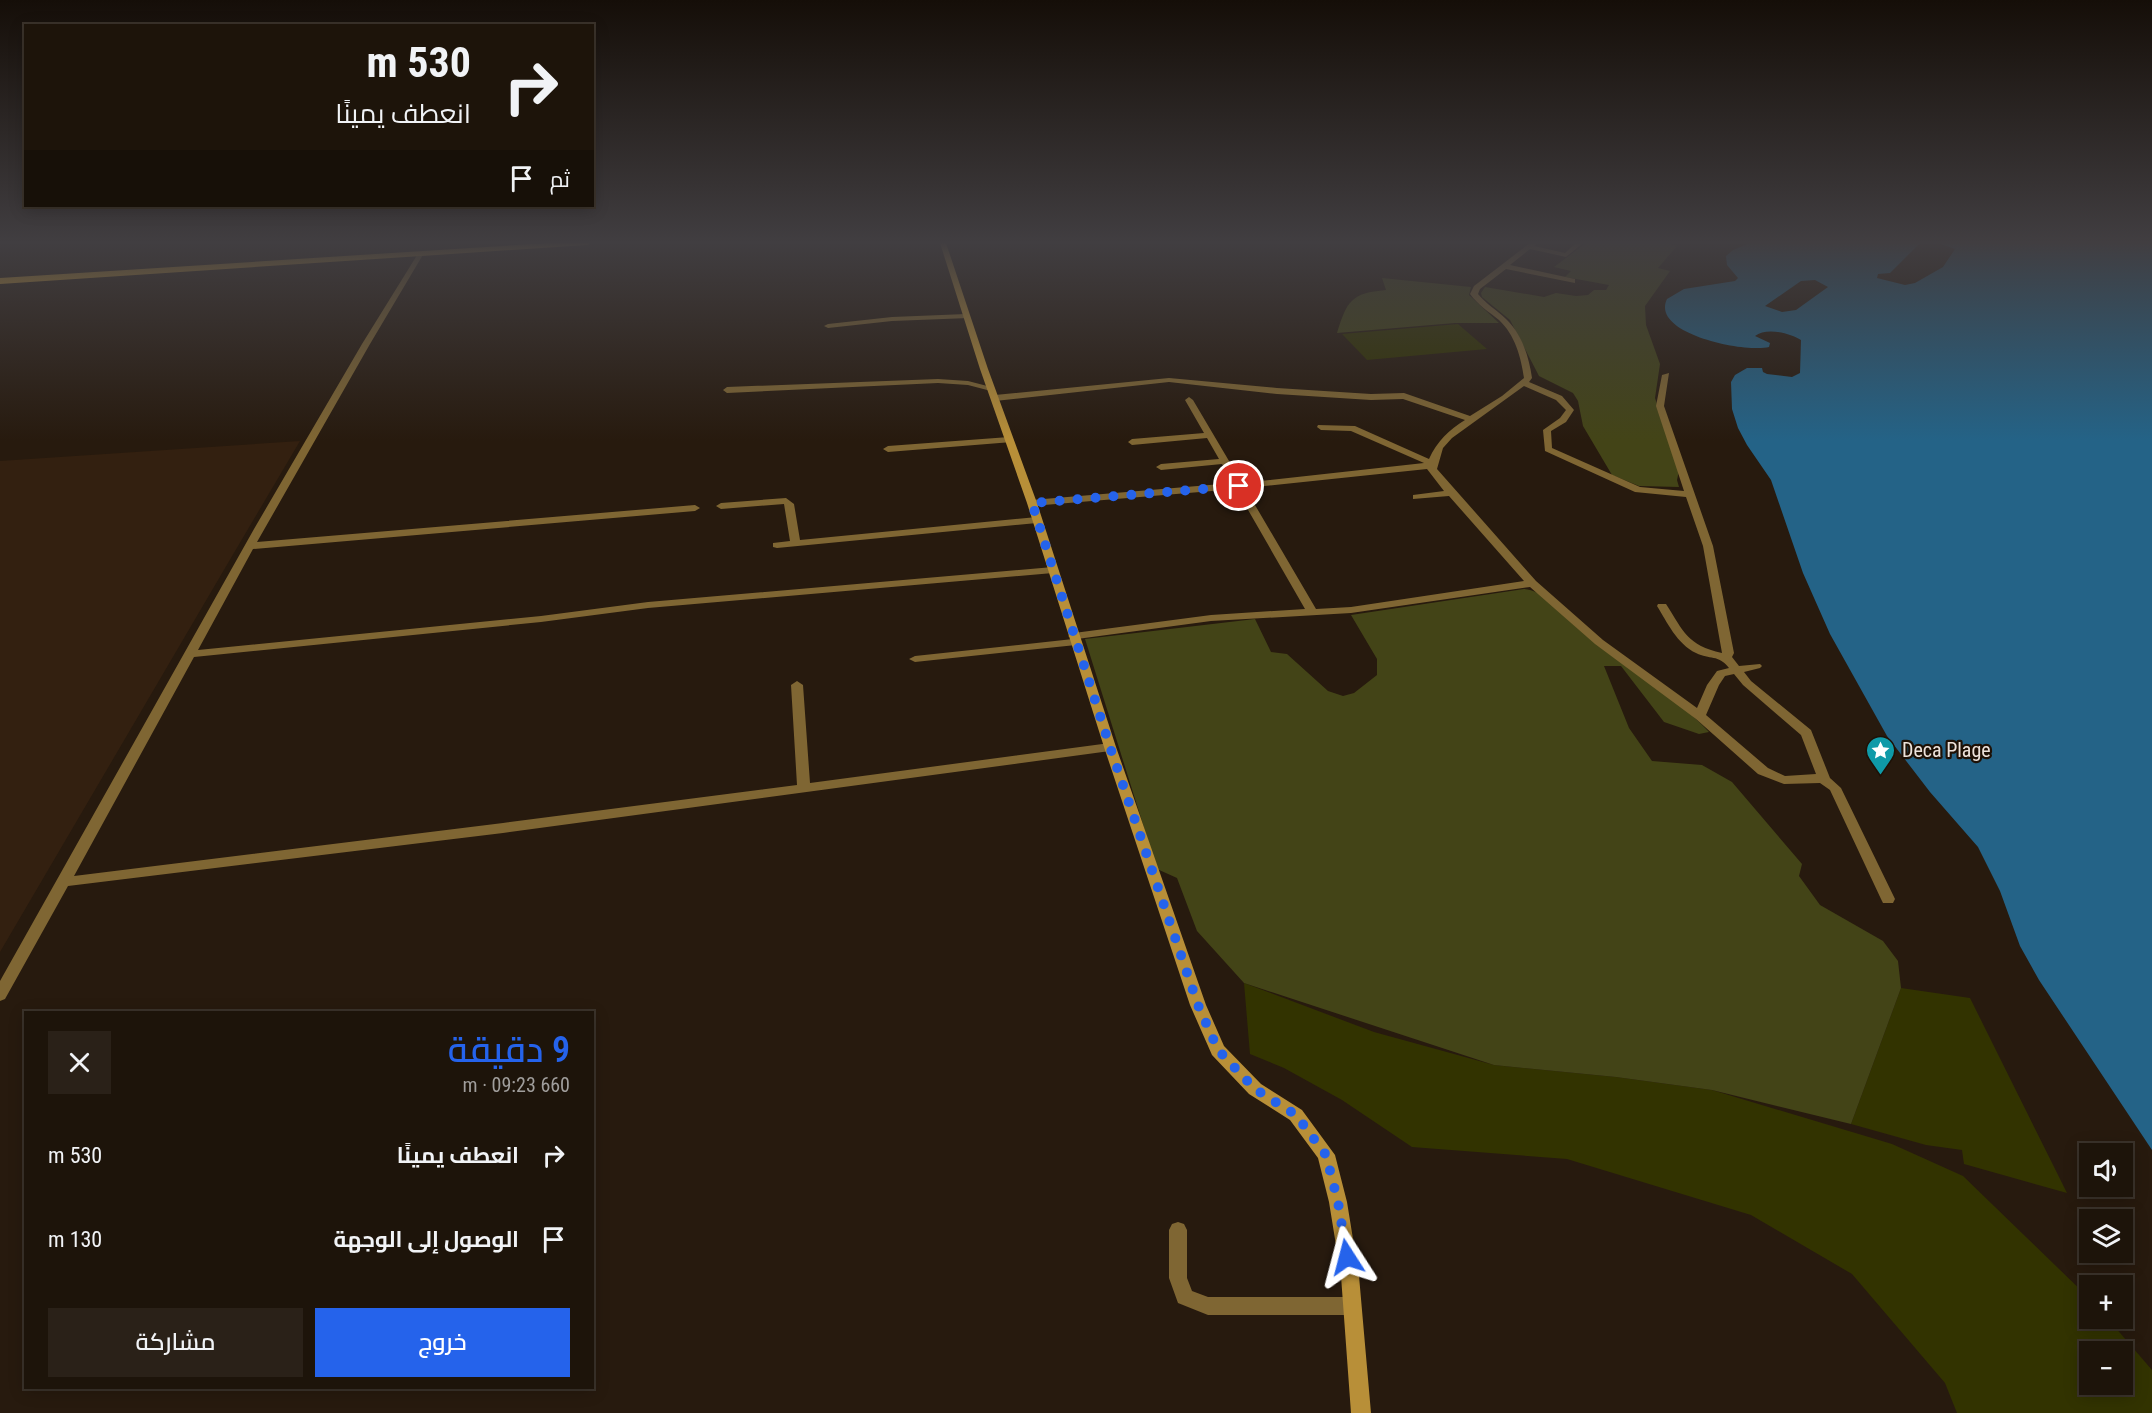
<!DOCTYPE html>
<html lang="ar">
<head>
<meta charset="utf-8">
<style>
  :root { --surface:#1d140a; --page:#2a2118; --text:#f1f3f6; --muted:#a09e9c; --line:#3b332b; --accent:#2563eb }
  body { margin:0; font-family:"Roboto Condensed",Cairo,sans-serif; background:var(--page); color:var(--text); direction:rtl; height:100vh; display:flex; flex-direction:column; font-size:22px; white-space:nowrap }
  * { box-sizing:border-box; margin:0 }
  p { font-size:20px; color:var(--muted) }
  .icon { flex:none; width:33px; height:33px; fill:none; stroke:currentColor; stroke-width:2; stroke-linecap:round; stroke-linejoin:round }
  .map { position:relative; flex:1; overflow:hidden; direction:ltr }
  .sheet { position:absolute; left:24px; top:1011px; width:570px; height:378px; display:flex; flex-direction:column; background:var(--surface); border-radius:0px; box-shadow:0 3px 15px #0003,0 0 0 2px var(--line); direction:rtl }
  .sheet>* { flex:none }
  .guide { position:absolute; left:24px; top:24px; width:570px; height:183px; border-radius:0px; box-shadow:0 3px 15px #0003,0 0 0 2px var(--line); direction:rtl; background:#1d140a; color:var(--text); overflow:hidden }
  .tools { position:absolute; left:2079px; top:1143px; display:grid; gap:12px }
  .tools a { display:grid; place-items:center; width:54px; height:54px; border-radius:0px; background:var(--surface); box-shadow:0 3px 15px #0003,0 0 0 2px var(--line); font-size:30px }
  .pin { position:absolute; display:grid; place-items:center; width:51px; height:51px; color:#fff; margin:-26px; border:3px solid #fff; border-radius:50%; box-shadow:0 2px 6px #0007 }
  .me { position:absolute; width:66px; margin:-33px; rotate:351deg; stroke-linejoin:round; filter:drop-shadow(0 0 4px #0008) }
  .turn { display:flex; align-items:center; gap:21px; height:126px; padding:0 24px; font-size:27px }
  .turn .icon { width:78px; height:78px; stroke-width:2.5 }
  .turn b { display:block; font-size:42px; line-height:51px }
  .then { display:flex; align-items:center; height:57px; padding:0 24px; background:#0003; gap:12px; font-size:22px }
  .round { display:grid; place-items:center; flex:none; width:63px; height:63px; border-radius:0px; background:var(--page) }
  .head { display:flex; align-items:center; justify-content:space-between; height:102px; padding:0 24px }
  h1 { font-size:36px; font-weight:600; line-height:45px; color:var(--accent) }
  .action { display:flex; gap:12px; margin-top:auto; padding:12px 24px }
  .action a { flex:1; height:69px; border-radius:0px; background:var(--accent); color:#fff; font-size:24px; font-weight:600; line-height:69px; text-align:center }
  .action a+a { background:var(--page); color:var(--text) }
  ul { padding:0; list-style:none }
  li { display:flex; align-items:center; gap:18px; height:84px; padding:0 24px }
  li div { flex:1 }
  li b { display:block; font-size:22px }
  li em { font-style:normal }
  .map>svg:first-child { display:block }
  .built { fill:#332010 }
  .green { fill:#323300; fill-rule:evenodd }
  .forest { fill:#434417 }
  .water { fill:#246387 }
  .pier { fill:#271a0e }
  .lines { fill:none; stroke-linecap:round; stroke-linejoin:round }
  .street { fill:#7f6633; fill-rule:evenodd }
  .secondary { fill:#b88f38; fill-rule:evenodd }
  .primary { fill:#e4af38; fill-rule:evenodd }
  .route { stroke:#2563eb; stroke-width:10; stroke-dasharray:0 18 }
  .labels { text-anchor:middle; stroke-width:4.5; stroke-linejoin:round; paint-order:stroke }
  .poi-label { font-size:20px; fill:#ede3dc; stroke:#1e1106; text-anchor:start }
</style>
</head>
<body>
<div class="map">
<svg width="2152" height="1413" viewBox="0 0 2152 1413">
  <rect width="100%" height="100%" fill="#271a0e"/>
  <path class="built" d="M300 441 228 563 0 952V461Z"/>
  <path class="green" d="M1458 324 1487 349 1367 360 1342 334Z
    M1244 983 1374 1032 1494 1065 1616 1077 1712 1090 1892 1144 1963 1176 2089 1298 2090 1318 2108 1319 2152 1370V1413H1957L1945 1383 1852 1274 1751 1215 1567 1159 1412 1147 1342 1100 1284 1068 1250 1054ZM2090 1352H2122V1384H2090Z
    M1901 988 1970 998 2067 1193 1964 1164 1962 1150 1926 1145 1851 1124Z"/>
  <path class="forest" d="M1586 243H1663L1677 246 1658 268 1670 271 1645 306 1646 325 1660 364 1655 398 1679 471 1677 480 1679 487 1639 486 1612 475 1583 426 1578 401 1573 393 1539 376 1510 320 1482 297 1481 293 1485 287 1544 297 1556 293 1576 296 1588 295 1594 290H1606L1609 285 1565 277 1571 271 1554 267Z
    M1382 278 1471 287 1469 295 1499 323H1455L1337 333C1347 301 1351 293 1386 290Z
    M1524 589C1543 590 1559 611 1572 623 1615 662 1670 690 1709 732L1699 734 1664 722 1621 666H1604L1629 728 1652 761 1702 765 1732 782 1802 864 1799 876 1820 905 1883 941 1898 961 1901 988 1851 1124 1712 1090 1616 1077 1494 1065 1244 983 1197 931 1177 878 1157 869 1085 639 1255 619 1271 652 1287 654 1328 691 1343 696 1354 693 1377 675V659L1351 615Z"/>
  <path class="water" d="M1750 243H2152V1150L2039 980 2020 946 2000 891 1978 847 1930 792 1887 736 1830 634 1803 573 1771 480 1747 445 1738 428 1732 409 1731 382 1735 375 1747 368H1762L1763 372 1767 374 1792 377 1800 373 1801 340C1790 333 1766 327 1755 336L1770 343 1769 347C1746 353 1650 334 1667 299L1684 289 1735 281 1738 278 1727 265 1726 256 1733 250Z"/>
  <path class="pier" d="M1919 244H1941L1955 249 1943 267 1915 283 1905 285 1877 278 1878 274 1890 273Z
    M1815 280 1828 287 1796 310 1782 312 1765 306 1801 281Z"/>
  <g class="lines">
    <path class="street" d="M1530 243H1537L1534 246 1565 253 1576 243H1583L1566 257 1530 249 1510 265 1575 279V283L1506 269 1480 289 1478 294C1486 304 1497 310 1506 319 1522 334 1529 357 1532 378L1529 382 1562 396 1574 410 1566 422 1551 431 1552 448 1640 487 1684 491 1656 406 1662 375 1669 373 1664 406 1713 546 1734 653 1732 657 1739 666 1760 664 1762 666 1760 668 1744 672 1751 681 1811 730 1830 778 1841 788 1895 899 1893 903H1883L1881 899 1830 790 1820 783 1784 784 1758 774 1696 719 1595 644 1530 587 1351 613 1211 621 1077 639 1082 642 1076 645 915 662 909 659 915 656 1073 639 1068 636 1074 633 1211 615 1305 609 1236 489 1032 506 1027 503 1032 500 1233 483 1222 464 1161 470 1156 467 1161 464 1219 459 1207 438 1132 445 1128 442 1132 439 1204 433 1185 400 1189 397 1193 400 1242 483 1424 463 1351 431 1321 430 1317 427 1318 425 1355 426 1429 459C1437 441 1449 430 1465 420L1403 399 1371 400 1277 394 1169 382 995 401 991 398 995 395 1169 378 1277 388 1371 394 1404 393 1470 416 1502 396 1524 378C1521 357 1515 335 1499 320 1489 312 1478 305 1470 294L1474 286ZM1524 386 1556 400 1566 410 1560 418 1543 430 1545 451 1635 492 1686 497 1703 546 1722 653C1687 645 1684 632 1666 604H1658L1657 606C1667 622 1677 644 1696 653 1710 660 1718 654 1729 668L1717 671 1707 685 1697 708 1603 640 1536 581 1437 469 1443 448 1452 438ZM1427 469 1444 491 1413 495V499L1449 496 1524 581 1351 607 1316 609 1245 488ZM1734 674 1743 685 1801 735 1816 774 1785 776 1768 768 1706 715 1719 685 1725 676Z
      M419 252 424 253 370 344 257 542 695 505 700 508 695 511 253 549 198 650 541 616 648 602 1053 567 1058 570 1053 573 648 608 541 622 194 657 74 876 503 823 797 785 791 685 797 681 803 685 810 783 1110 743 1116 747 1110 751 503 833 68 886 5 999 0 1001V981L254 529 362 344Z
      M966 314 970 316 969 318 892 321 828 328 824 326 828 324 892 317Z
      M938 379 968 381 995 388 991 391 968 385 938 383 727 393 723 390 727 387Z
      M1009 437 1013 440 1012 442 888 452 883 449 888 446Z
      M786 498 794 504 800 540 1037 517 1042 520 1037 523 777 548 773 547V543L790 541 784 504 721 509 716 506 721 503Z
      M1178 1222 1184 1224 1187 1230V1278L1192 1291 1208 1297H1352L1359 1300 1361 1306 1359 1312 1352 1315H1208L1178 1303 1169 1278V1230L1172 1224Z"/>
    <path class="secondary" d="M940 243H946L988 369 1037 503 1116 747 1206 1005 1224 1046 1261 1084 1302 1110 1335 1155 1347 1202 1359 1276 1371 1413H1351L1341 1276 1329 1202 1318 1158 1290 1120 1249 1094 1212 1055 1190 1005 1104 747 1027 503 980 369Z"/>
    <path class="primary" d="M548 243H591L587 245 0 284V278Z"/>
  </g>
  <linearGradient id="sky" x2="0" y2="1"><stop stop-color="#150e08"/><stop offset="0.55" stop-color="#413e41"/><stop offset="1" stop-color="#413e41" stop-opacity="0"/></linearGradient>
  <rect width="2152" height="441" fill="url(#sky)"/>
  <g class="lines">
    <path class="route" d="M1239 486 1032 503 1110 747 1198 1005 1218 1050 1255 1089 1296 1115 1326 1155 1338 1202 1347 1257"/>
  </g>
  <defs>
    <symbol id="sight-pin" viewBox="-11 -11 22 30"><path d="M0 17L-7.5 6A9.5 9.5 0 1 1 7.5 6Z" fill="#0f9aa8" stroke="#1e1106"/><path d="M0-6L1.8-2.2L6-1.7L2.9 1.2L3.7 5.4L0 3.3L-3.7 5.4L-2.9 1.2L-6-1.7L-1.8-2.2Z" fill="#fff"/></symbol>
  </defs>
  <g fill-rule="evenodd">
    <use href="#sight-pin" x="1864" y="734" width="33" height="45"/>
  </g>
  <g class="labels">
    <g class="poi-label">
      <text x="1902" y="757">Deca Plage</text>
    </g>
  </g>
</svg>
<div class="tools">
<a><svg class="icon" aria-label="sound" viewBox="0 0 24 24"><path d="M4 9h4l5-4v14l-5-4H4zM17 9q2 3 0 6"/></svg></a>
<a><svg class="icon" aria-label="layers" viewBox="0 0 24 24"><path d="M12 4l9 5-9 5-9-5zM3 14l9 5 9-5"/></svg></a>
<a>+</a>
<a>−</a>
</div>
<div class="pin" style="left:1239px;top:486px;background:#d93025"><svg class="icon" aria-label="arrive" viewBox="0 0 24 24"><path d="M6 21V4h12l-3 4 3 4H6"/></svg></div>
<svg class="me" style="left:1347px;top:1257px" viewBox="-20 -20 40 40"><path d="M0-17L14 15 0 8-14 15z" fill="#2563eb" stroke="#fff" stroke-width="4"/></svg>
<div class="guide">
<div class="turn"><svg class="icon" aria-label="right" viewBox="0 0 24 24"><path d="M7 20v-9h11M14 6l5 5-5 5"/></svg><div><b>530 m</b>انعطف يمينًا</div></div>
<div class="then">ثم<svg class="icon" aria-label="arrive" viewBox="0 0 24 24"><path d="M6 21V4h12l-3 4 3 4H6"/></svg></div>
</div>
<section class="sheet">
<div class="head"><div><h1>9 دقيقة</h1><p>660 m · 09:23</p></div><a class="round"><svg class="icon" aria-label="close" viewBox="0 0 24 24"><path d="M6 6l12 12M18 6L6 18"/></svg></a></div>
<ul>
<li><svg class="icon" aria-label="right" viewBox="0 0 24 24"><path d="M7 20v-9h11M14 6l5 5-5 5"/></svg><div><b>انعطف يمينًا</b></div><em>530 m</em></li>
<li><svg class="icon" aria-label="arrive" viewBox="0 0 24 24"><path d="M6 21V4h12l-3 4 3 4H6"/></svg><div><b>الوصول إلى الوجهة</b></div><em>130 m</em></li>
</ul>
<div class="action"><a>خروج</a><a>مشاركة</a></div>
</section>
</div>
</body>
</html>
